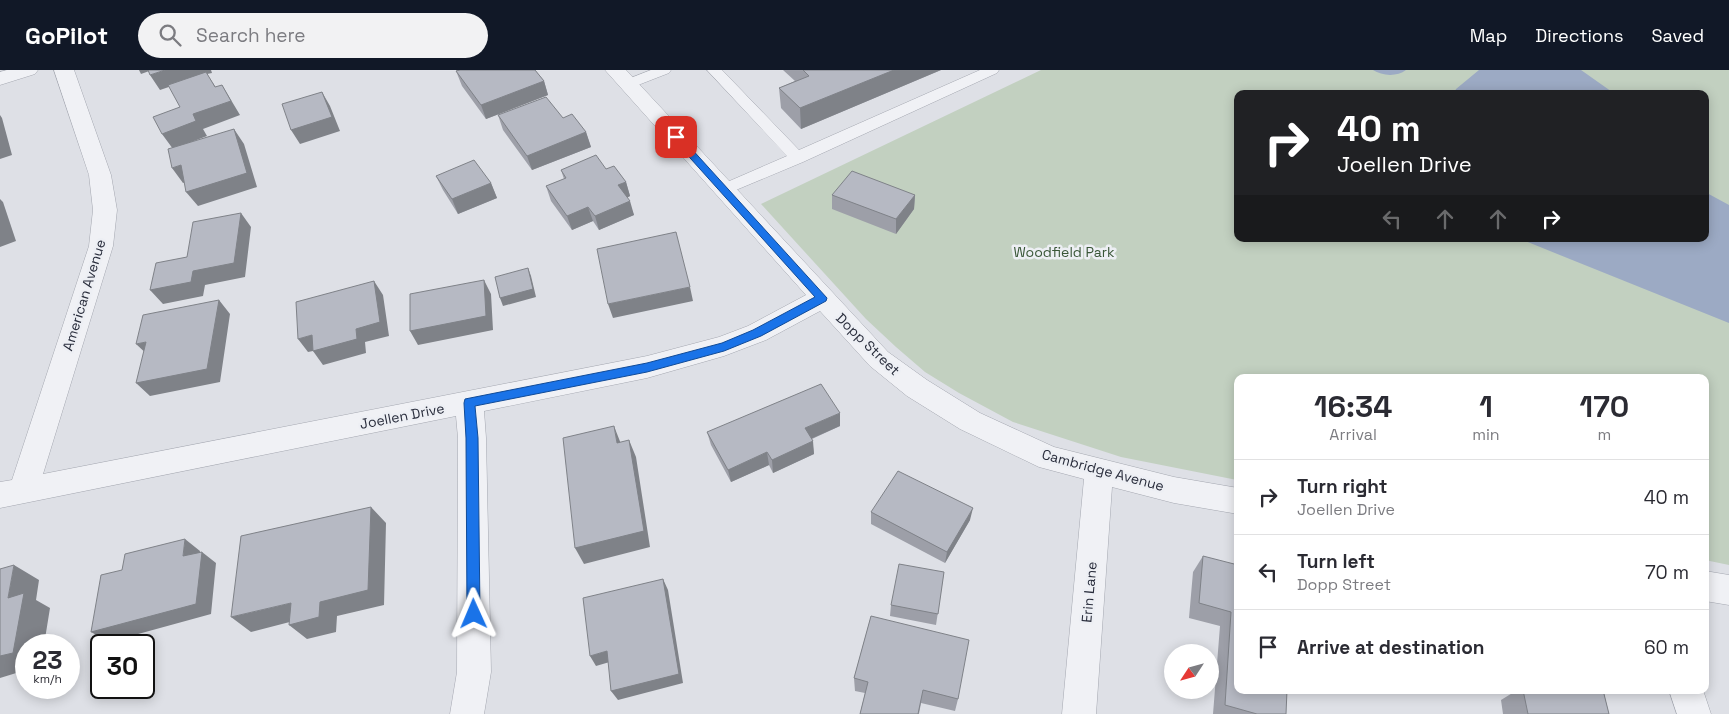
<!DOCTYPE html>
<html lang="en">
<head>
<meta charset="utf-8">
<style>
  :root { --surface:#fff; --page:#f2f2f3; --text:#2b2b33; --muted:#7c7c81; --line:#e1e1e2; --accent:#111827 }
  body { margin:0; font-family:"Space Grotesk",sans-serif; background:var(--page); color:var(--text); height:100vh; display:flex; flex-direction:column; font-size:19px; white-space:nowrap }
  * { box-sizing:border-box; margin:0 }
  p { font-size:16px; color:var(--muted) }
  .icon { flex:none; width:28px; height:28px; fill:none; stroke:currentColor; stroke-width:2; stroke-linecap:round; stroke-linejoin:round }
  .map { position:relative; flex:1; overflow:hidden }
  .side { position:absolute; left:1234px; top:304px; width:475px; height:320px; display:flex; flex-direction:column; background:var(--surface); border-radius:10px; box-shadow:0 2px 12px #0003 }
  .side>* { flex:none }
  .guide { position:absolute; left:1234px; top:20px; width:475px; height:152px; border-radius:10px; box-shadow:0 2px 12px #0003; background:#202124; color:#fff; overflow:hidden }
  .needle { width:32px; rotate:234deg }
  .tools { position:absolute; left:1164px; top:574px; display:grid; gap:10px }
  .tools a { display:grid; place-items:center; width:55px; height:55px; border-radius:50%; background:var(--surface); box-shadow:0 2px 12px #0003; font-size:25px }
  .speed { position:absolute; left:15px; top:564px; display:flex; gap:10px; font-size:25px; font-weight:700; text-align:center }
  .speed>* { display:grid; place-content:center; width:65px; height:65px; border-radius:50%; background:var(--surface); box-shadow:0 2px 12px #0003; line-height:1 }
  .speed small { font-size:12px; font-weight:400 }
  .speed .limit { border:2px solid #111; border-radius:8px; background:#fff; color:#111 }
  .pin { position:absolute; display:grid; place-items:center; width:42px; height:42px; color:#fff; margin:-21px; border-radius:10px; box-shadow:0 2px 8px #0006 }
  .me { position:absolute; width:55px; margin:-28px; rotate:359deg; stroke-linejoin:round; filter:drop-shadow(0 0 4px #0008) }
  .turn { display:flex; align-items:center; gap:18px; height:105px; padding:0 20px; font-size:22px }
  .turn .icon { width:65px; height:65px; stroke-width:2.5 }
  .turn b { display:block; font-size:35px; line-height:42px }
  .lanes { display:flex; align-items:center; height:48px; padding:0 20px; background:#0003; justify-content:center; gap:25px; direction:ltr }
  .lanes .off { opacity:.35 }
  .eta { display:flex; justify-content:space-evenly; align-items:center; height:85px; text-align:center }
  .eta b { font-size:30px; font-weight:600; line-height:35px }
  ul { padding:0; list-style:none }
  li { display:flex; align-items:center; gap:15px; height:75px; padding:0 20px; border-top:1px solid var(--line) }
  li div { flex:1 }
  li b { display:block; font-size:19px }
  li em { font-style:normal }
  header { display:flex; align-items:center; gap:30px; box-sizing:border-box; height:70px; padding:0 25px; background:var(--accent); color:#fff }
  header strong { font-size:24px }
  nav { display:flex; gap:28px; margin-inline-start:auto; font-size:18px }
  .search { width:350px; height:45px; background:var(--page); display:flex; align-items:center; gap:12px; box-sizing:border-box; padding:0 18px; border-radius:28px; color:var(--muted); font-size:19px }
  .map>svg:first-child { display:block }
  .green { fill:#c2d0c0; fill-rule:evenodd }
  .water { fill:#9caac4 }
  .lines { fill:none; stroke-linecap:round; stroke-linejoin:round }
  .stream { fill:#9caac4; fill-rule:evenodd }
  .service-casing { stroke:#a4a7b0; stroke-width:1 }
  .minor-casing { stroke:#a4a7b0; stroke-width:1 }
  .service { fill:#f0f1f5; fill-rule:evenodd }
  .minor { fill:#f0f1f5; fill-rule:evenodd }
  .wall { fill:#9d9fa8 }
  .shaded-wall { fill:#7f8288 }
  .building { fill:#b6b9c3; stroke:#7f8288 }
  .route { fill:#1a73e8; stroke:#114b97 }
  .labels { text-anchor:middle; stroke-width:5; stroke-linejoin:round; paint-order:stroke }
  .park-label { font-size:14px; fill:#395637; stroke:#edeff4 }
  .street-label { font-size:14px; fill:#292d3c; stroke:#edeff4 }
</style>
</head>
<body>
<header>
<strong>GoPilot</strong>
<div class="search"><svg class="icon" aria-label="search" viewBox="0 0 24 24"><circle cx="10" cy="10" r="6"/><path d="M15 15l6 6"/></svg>Search here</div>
<nav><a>Map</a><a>Directions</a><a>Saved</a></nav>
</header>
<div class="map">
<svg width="1729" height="644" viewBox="0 0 1729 644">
  <rect width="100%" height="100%" fill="#dee0e6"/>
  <path class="green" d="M1041 0H1729V495L1705 490V308H1238L1237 410 1121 387 1013 352 959 323 925 302 896 277 866 249 761 134ZM1238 24H1705V169H1238Z"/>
  <path class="water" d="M1479 0H1581L1615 24H1454L1456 19Z
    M1705 122 1729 135V253L1520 169H1705Z"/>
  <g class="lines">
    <path class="stream" d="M1373 0H1406C1397 7 1382 6 1373 0Z"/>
    <defs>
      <path id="service" d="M651 0H671L669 3 633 17H623L621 14 623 11Z
        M707 0H722L799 80 980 0H999L997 3 803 92 724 125 718 124 716 120 718 116 787 86Z"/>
      <path id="minor" d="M7 0H38L35 4 0 15V2Z
        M54 0H74L111 105 117 140 113 176 43 404 647 286 719 267 748 256 806 225 605 0H626L888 282 927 310 980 343 1054 377 1174 407 1238 418V444L1174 433 1112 417 1096 644H1062L1084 409 1039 397 960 359 907 326 870 296 820 241 766 270 724 286 647 308 484 341 486 368 491 602 484 644H450L457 602 458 368 456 346 0 438V412L12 410 89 176 93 140 89 105Z
        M1705 501 1729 505V535L1705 531Z
        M1669 620H1703L1711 644H1677Z"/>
    </defs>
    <use href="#service" class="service-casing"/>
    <use href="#minor" class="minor-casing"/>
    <use href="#service" class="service"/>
    <use href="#minor" class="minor"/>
  </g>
  <path class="wall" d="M456 0H535L544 11 548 25 486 49 462 16 456 1H457Z
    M783 0H941L801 59 781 38 779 18 795 11Z
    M498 45 586 62 591 77 532 100 503 60Z
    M606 99 626 112 630 126 627 128 634 145 599 160 593 151 572 160 551 131 546 116 564 109 561 100Z
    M436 106 491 113 497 128 458 144 443 120Z
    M832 125H915L914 139 896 164 832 139Z
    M840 356 812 369 814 384 773 403 769 395 731 412 711 375 707 362Z
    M871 442 970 450 945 493 871 454Z
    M1203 486 1286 644H1213L1220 556 1189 548 1193 502Z
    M944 502 936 555 890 546 891 535Z
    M871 546 958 629 955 641 921 633 919 644H860L865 623 855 621 854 608Z
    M1514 620H1603L1609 644H1503L1501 630 1514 622Z"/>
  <path class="shaded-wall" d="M139 0H152L141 4Z
    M165 0H211L212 3 207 4 215 16V17L207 4 160 20 150 5Z
    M894 0H941L801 59 800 38Z
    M544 11 548 25 486 49 481 35Z
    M222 15 240 45 203 59 207 66 173 79 162 64 193 44Z
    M322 22 330 36 340 61 300 74 291 60Z
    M0 45 2 48 12 85 0 89Z
    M234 59 244 74 257 117 198 136 186 122Z
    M586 62 591 77 532 100 527 86Z
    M181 95 192 110 183 113 172 98Z
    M626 112 630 126 622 130 618 115Z
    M491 113 497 128 458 144 452 129Z
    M915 125 914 139 896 164V149Z
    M0 129 3 132 16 171 0 177Z
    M630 131 634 145 599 160 595 146Z
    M588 137 593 151 572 160 567 146Z
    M241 143 251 157 245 207 205 215 203 226 163 234 150 220 193 201Z
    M528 198 531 206 536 227 503 236 500 228Z
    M484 210 491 224 493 260 418 275 410 261Z
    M374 211 383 225 389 266 365 272 366 283 323 295 313 281 308 282 298 269 312 265 356 259Z
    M690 217 693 231 613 248 608 234Z
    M219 230 230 244 220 312 150 326 136 313Z
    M146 272 150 287 136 274Z
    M840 343V356L806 371 805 358Z
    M614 356 621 374 617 373Z
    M629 370 636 387 650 477 584 494 575 478Z
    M813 371 814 384 773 403 772 390Z
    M767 382 769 395 731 412 728 400Z
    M371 437 386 453 384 535 337 546 336 562 307 569 289 555 320 532Z
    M973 438 970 450 945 493 947 482Z
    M185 469 200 481 198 498 183 486Z
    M202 482 216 493 211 544 109 572 91 562Z
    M14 495 39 510 36 530 50 538 44 575H26V600L0 608V586L8 528Z
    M663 509 668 520 683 613 618 630 611 621Z
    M291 533 309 547 251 562 231 547Z
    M607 581 613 591 596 596 590 586Z"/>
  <path class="building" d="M148 0H165L150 5Z
    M460 0H535L544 11 481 35 456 1Z
    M803 0H894L800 38 779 18 809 6Z
    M206 2 215 17 222 15 231 31 193 44 196 51 162 64 153 47 180 37 168 15Z
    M322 22 332 47 291 60 282 34Z
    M546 27 563 48 572 44 586 62 527 86 498 45Z
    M234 59 247 103 186 122 181 95 172 98 168 79Z
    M596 85 606 99 614 96 626 112 618 115 630 131 595 146 588 137 567 146 546 116 566 108 561 100Z
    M474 90 491 113 452 129 436 106Z
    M852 101 915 125 896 149 832 125Z
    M241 143 234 193 193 201 191 212 150 220 156 193 187 187 193 152Z
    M676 162 690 217 608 234 597 179Z
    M528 198 533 219 500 228 495 207Z
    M484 210 486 246 410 261V224Z
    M374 211 380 252 356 259 357 269 313 281 312 265 298 269 296 232Z
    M219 230 207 299 136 313 146 272 136 274 143 245Z
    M821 314 840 343 805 358 813 371 772 390 767 382 728 400 707 362Z
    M614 356 617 373 629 370 644 461 575 478 563 368Z
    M898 401 973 438 947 482 871 442Z
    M371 437 368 520 320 532 319 547 289 555 291 533 231 547 241 466Z
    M185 469 183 486 202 482 196 534 91 562 101 505 122 500 125 484Z
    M1203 486 1238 495V620H1287L1286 644H1257L1225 635 1231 542 1199 533Z
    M899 494 944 502 938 544 891 535Z
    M14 495 8 528 24 523 13 583 0 586V499Z
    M663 509 679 604 611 621 607 581 590 586 583 528Z
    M871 546 969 570 958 629 923 620 918 644H860L868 612 854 608Z
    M1523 620H1603L1609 644H1528Z"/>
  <path class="route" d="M676 64 679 65 827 228 826 231 761 266 724 281 647 302 475 336 478 368 480 544 478 548 474 550 469 548 467 544 466 368 464 333 465 329 647 293 722 273 753 260 815 227 673 69 671 67Z"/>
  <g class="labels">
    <g class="park-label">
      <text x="1064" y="187">Woodfield Park</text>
    </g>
    <g class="street-label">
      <text transform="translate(84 225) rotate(-73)" y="5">American Avenue</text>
      <text transform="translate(868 274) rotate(44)" y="5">Dopp Street</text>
      <text transform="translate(402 346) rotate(-11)" y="5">Joellen Drive</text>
      <text transform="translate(1103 400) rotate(15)" y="5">Cambridge Avenue</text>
      <text transform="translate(1089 522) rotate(-85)" y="5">Erin Lane</text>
    </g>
  </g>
</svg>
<div class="tools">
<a><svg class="needle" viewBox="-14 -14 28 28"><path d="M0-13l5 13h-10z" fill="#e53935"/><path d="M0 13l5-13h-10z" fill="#7c7c81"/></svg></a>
</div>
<div class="speed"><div>23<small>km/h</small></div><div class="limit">30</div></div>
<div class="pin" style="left:676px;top:67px;background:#d93025"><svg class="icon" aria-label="arrive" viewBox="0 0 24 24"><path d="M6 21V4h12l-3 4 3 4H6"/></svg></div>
<svg class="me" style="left:474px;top:544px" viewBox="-20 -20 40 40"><path d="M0-17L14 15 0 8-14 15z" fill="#1a73e8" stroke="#fff" stroke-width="4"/></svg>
<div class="guide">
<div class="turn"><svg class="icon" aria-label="right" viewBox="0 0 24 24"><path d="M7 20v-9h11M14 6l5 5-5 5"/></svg><div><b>40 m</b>Joellen Drive</div></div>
<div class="lanes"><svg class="icon off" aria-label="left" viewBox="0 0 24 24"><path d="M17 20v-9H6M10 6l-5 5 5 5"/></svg><svg class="icon off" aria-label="ahead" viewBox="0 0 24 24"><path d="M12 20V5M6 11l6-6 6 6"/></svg><svg class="icon off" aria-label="ahead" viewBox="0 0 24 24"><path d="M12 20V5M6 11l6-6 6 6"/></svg><svg class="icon" aria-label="right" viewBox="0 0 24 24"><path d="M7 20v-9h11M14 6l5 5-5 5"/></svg></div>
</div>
<section class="side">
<div class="eta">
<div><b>16:34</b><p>Arrival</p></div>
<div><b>1</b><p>min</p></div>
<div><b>170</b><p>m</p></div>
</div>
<ul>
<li><svg class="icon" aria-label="right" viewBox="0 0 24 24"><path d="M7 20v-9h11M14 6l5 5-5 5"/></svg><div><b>Turn right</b><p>Joellen Drive</p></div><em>40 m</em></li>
<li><svg class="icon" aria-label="left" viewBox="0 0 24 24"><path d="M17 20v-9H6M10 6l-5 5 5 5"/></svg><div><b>Turn left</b><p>Dopp Street</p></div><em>70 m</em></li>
<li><svg class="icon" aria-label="arrive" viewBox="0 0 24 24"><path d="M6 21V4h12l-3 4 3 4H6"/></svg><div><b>Arrive at destination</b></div><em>60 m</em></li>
</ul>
</section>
</div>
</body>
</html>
